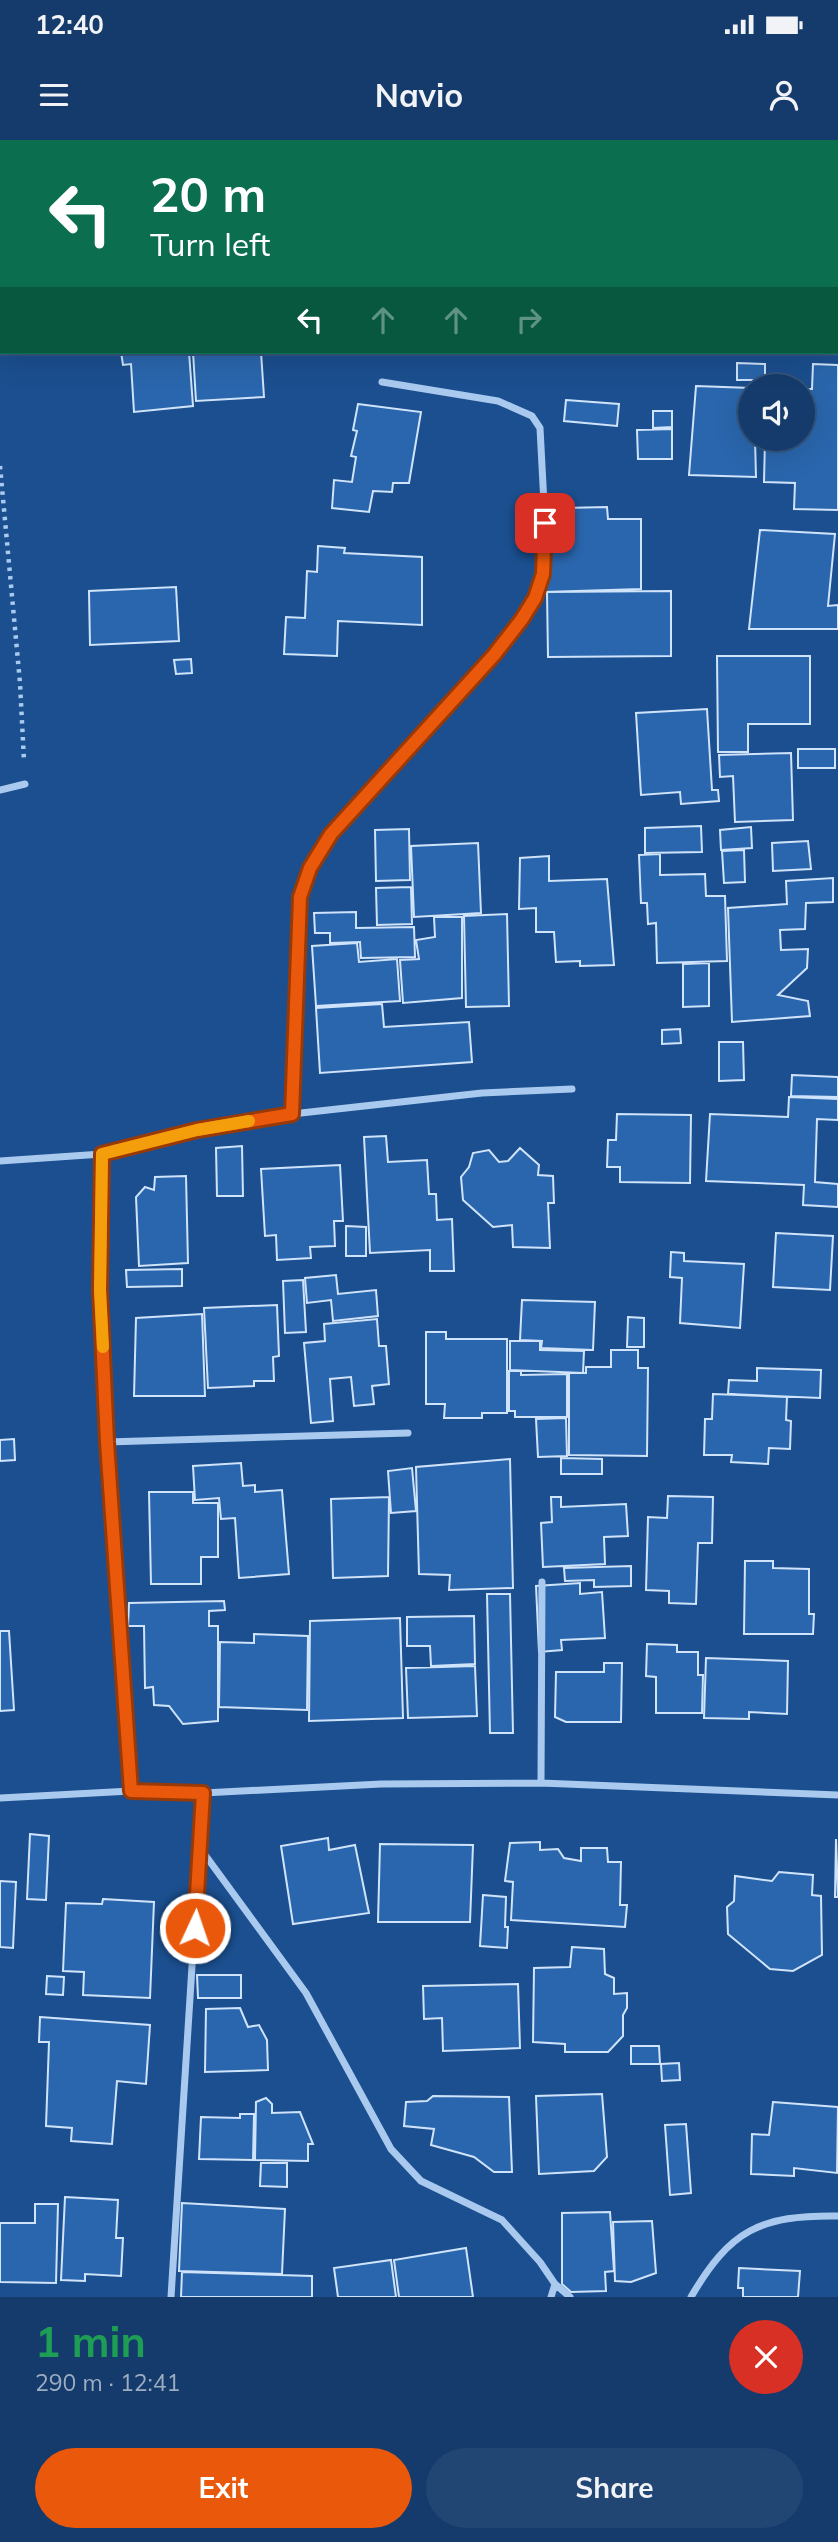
<!DOCTYPE html>
<html lang="en">
<head>
<meta charset="utf-8">
<style>
  :root { --surface:#143b6b; --page:#214673; --text:#f1f3f6; --muted:#9dadc1; --line:#33557e; --accent:#ea580c }
  body { margin:0; font-family:Mulish,sans-serif; background:var(--page); color:var(--text); height:100vh; display:flex; flex-direction:column; font-size:26px; white-space:nowrap }
  * { box-sizing:border-box; margin:0 }
  p { font-size:23px; color:var(--muted) }
  .icon { flex:none; width:38px; height:38px; fill:none; stroke:currentColor; stroke-width:2; stroke-linecap:round; stroke-linejoin:round }
  .map { position:relative; height:2157px; overflow:hidden }
  .panel { display:flex; flex-direction:column; background:var(--surface); flex:1 }
  .panel>* { flex:none }
  .banner { position:absolute; left:0px; top:0px; width:838px; height:214px; box-shadow:0 7px 28px #0002,0 0 0 2px var(--line); background:#0b6e4f; color:#fff; overflow:hidden }
  .tools { position:absolute; left:738px; top:234px; display:grid; gap:14px }
  .tools a { display:grid; place-items:center; width:77px; height:77px; border-radius:50%; background:var(--surface); box-shadow:0 7px 28px #0002,0 0 0 2px var(--line); font-size:35px }
  .pin { position:absolute; display:grid; place-items:center; width:60px; height:60px; color:#fff; margin:-30px; border-radius:14px; box-shadow:0 4px 10px #0006 }
  .me { position:absolute; width:77px; margin:-38px; rotate:3deg; stroke-linejoin:round; filter:drop-shadow(0 0 5px #0008) }
  .turn { display:flex; align-items:center; gap:24px; height:147px; padding:0 35px; font-size:32px }
  .turn .icon { width:91px; height:91px; stroke-width:2.5 }
  .turn b { display:block; font-size:49px; line-height:60px }
  .lanes { display:flex; align-items:center; height:66px; padding:0 35px; background:#0003; justify-content:center; gap:35px; direction:ltr }
  .lanes .off { opacity:.35 }
  .round { display:grid; place-items:center; flex:none; width:74px; height:74px; border-radius:37px; background:var(--page) }
  .summary { display:flex; align-items:center; justify-content:space-between; height:119px; padding:0 35px }
  h1 { font-size:42px; font-weight:700; line-height:52px; color:#1e9e55 }
  .action { display:flex; gap:14px; margin-top:auto; padding:14px 35px }
  .action a { flex:1; height:80px; border-radius:42px; background:var(--accent); color:#fff; font-size:28px; font-weight:700; line-height:80px; text-align:center }
  .action a+a { background:var(--page); color:var(--text) }
  .status { display:flex; justify-content:space-between; align-items:center; height:49px; padding:0 35px; background:var(--surface); direction:ltr }
  .status svg { height:19px; fill:currentColor }
  header { display:flex; justify-content:space-between; align-items:center; height:91px; padding:0 35px; background:var(--surface); font-size:32px; font-weight:700 }
  .map>svg:first-child { display:block }
  .building { fill:#2a66ad; stroke:#cfe3fa; stroke-width:2 }
  .lines { fill:none; stroke-linecap:round; stroke-linejoin:round }
  .path { stroke:#a9c9ee; stroke-width:4.5; stroke-dasharray:3.5 5; stroke-linecap:butt }
  .street { stroke:#a9c9ee; stroke-width:7 }
  .route-casing { stroke:#983908; stroke-width:18 }
  .route { stroke:#ea580c; stroke-width:12 }
  .slow { stroke:#f59e0b; stroke-width:12 }
</style>
</head>
<body>
<div class="status"><b>12:40</b><svg viewBox="0 0 49 12"><path d="M0 12V9h3v3zM5 12V6h3v6zM10 12V3h3v9zM15 12V0h3v12zM26 1h20v11H26zM47 4h2v5h-2z"/></svg></div>
<header><svg class="icon" aria-label="menu" viewBox="0 0 24 24"><path d="M4 6h16M4 12h16M4 18h16"/></svg>Navio<svg class="icon" aria-label="person" viewBox="0 0 24 24"><circle cx="12" cy="8" r="4"/><path d="M4 21q1-7 8-7t8 7"/></svg></header>
<div class="map">
<svg width="838" height="2157" viewBox="0 0 838 2157">
  <rect width="100%" height="100%" fill="#1b4f8f"/>
  <path class="building" d="M401 0H448L401 2Z
    M449 0H548L449 2Z
    M612 0H680V2H612Z
    M693 0H766L693 2Z
    M121 212H189L193 266 134 272 131 224 123 225Z
    M193 212H261L264 257 196 261Z
    M737 223 765 224V240H737Z
    M813 224 838 225V370L794 369 795 343 764 342 765 299H803V249H812Z
    M696 246 751 248V299H755L756 337 689 335Z
    M566 260 619 264 617 286 564 281Z
    M358 264 421 272 409 343H393L392 352 373 351 369 372 332 368 334 340 352 342 356 317 351 316 357 291 353 290Z
    M653 271H672V287L653 288Z
    M672 289V319H638L637 290Z
    M607 367 608 379H641V449L544 452 546 409 562 406 563 368Z
    M760 390 835 394 828 466 838 465V489H749Z
    M318 406 345 408 344 413 422 417V485L338 481 337 516 284 514 286 477 305 478 307 431 317 432Z
    M176 447 179 501 90 505 89 451Z
    M671 451V516L548 517 547 452Z
    M717 516H810V584H748V612H718Z
    M191 519 192 533 176 534 174 520Z
    M707 569 712 650H718L719 661 681 664 680 652 641 655 636 573Z
    M798 609H835V628H798Z
    M791 613 793 680 735 682 733 636 720 637 719 615Z
    M701 686 702 712 645 713V688Z
    M751 687 752 708 721 710 720 690Z
    M409 689 410 740 376 741 375 690Z
    M808 701 811 729 773 731 772 703Z
    M478 703 481 773 414 777 411 706Z
    M744 710 745 742 724 743 722 711Z
    M660 714V735L705 734 706 756H725L727 821 657 823 656 783 648 784 647 763H641L639 715Z
    M549 716V741L607 739 614 825 580 826V821L556 822 554 792H536V768L519 769 520 718Z
    M833 738V762L806 763 805 789 780 790 781 810 808 809 807 828 778 855 808 861 810 876 732 882 728 768 787 764 786 741Z
    M411 747 412 784 377 785 376 748Z
    M356 772V788L414 787 415 817 361 818 360 802 330 803V793H315L314 773Z
    M507 774 509 866 466 867 464 776Z
    M434 777H462V858L403 863 400 820 419 819 416 800 435 797Z
    M357 803 359 822 397 819 400 861 316 866 312 806Z
    M709 823V866L683 867V824Z
    M382 864 384 887 469 882 472 922 320 933 316 868Z
    M680 889 681 903 662 904V890Z
    M719 902H743L744 940 719 941Z
    M792 935 838 937V957L791 956Z
    M789 957 838 959V980L817 979 815 1042 838 1044V1067L803 1065 804 1045 706 1041 710 974 788 977Z
    M617 974 691 975 690 1043 620 1042V1027H607L608 1000H616Z
    M386 996 388 1022 427 1020 429 1054H436L437 1080 452 1079 454 1131H430V1110L370 1113 364 997Z
    M242 1006 243 1056H217L216 1008Z
    M520 1008 539 1025 538 1035 553 1036 554 1063H548L550 1108 513 1107 512 1085 493 1087 463 1060 461 1037 469 1027 473 1013 489 1010 499 1022 508 1021Z
    M340 1025 343 1081H334L335 1106 310 1107 311 1118 277 1120 276 1095 265 1096 261 1029Z
    M186 1036 188 1123 139 1126 136 1057 145 1047 154 1050 155 1037Z
    M346 1086 366 1087V1116H346Z
    M776 1093 833 1096 830 1150 773 1147Z
    M671 1112 684 1113V1121L744 1124 740 1188 680 1183 682 1138 670 1137Z
    M182 1129V1146L127 1147 126 1130Z
    M336 1135 338 1154 376 1150 378 1176 333 1181 331 1160 307 1163 305 1138Z
    M303 1140 306 1192 285 1193 283 1141Z
    M522 1160 595 1162 593 1210 541 1208 542 1201 520 1200Z
    M277 1165 279 1216 273 1217 274 1241H254V1246L208 1248 204 1168Z
    M202 1174 205 1256H134L136 1178Z
    M628 1177 644 1178V1207H627Z
    M377 1179 379 1206H386L389 1244 372 1246 374 1264 354 1266 351 1237 330 1239 333 1281 311 1283 304 1203 325 1201 324 1184Z
    M426 1192H446V1199H507V1273H482V1278H444L445 1264H426Z
    M510 1201H540V1210L584 1211 583 1233 510 1230Z
    M611 1210H638V1228H648L647 1316 569 1315V1233H586V1227H611Z
    M757 1228 821 1230 820 1258 728 1254 729 1240 757 1241Z
    M509 1231H521V1235L567 1234V1277H515V1271H509Z
    M713 1254 787 1257 786 1280 791 1281 790 1309 769 1308 768 1324 731 1322 732 1315H704L705 1279H712Z
    M566 1278 567 1316 538 1317 536 1279Z
    M14 1299 15 1320 0 1321V1300Z
    M561 1318 602 1319V1334H561Z
    M510 1319 513 1448 449 1450 450 1435 419 1434 416 1327Z
    M241 1323 243 1346 255 1345V1352L282 1350 289 1434 239 1438 235 1378 221 1379 219 1358 195 1360 193 1326Z
    M412 1328 416 1371 391 1373 388 1331Z
    M149 1352H193V1363H218V1417H201V1444H151Z
    M668 1356 713 1357 712 1403H698L696 1464 669 1463V1451L646 1450 648 1377 667 1378Z
    M389 1357 388 1436 333 1438 331 1359Z
    M551 1357H561V1367L626 1364 628 1396 604 1397 605 1424 543 1427 541 1383 552 1382Z
    M745 1421H773V1428L809 1429V1474H814L813 1494H744Z
    M631 1426V1446L594 1447V1440L565 1441 564 1428Z
    M580 1443V1454L602 1452 605 1498 561 1500 562 1510 539 1512 536 1446Z
    M487 1454H510L513 1593H490Z
    M224 1461 225 1470 209 1471V1486H218V1581L183 1584 169 1566 154 1565 153 1547 145 1548 144 1486H128L129 1463Z
    M474 1476 475 1524 431 1526 430 1506H407V1477Z
    M400 1478 403 1578 309 1581 310 1481Z
    M0 1491H9L14 1570 0 1571Z
    M254 1494 308 1496 307 1570 219 1567 220 1502 254 1503Z
    M647 1504 677 1505V1512H698V1535H703L702 1573H656V1537L646 1536Z
    M706 1518 788 1521 787 1574 749 1572V1579L704 1578Z
    M604 1523H622L621 1582H566L555 1577 556 1532H604Z
    M475 1526 477 1576 408 1578 406 1528Z
    M30 1694 49 1696 46 1760 27 1759Z
    M328 1698 329 1710 355 1705 369 1773 293 1784 281 1706Z
    M836 1699 838 1757H835Z
    M540 1702V1710L558 1709 564 1718 581 1721V1708H607L608 1722H621L620 1765H627L625 1787 511 1780 513 1742 505 1741 510 1703Z
    M380 1704 473 1705 470 1782H378Z
    M779 1732 813 1735 812 1755 821 1756 822 1815 793 1831 770 1829 728 1794 727 1767 734 1761 735 1736 772 1741Z
    M0 1741 16 1742 13 1808 0 1807Z
    M483 1755 506 1757 505 1787H508L507 1808 480 1806Z
    M103 1759 154 1762 150 1858 83 1855 84 1832 63 1831 66 1763 102 1764Z
    M572 1807 604 1809 605 1834 614 1838V1854L627 1853V1868L623 1875V1896L608 1912H565V1904L533 1902 534 1828 570 1827Z
    M197 1835H241V1858H198Z
    M47 1836 64 1837 63 1855 46 1854Z
    M518 1844 520 1908 443 1911 442 1878 424 1879 423 1846Z
    M240 1868 248 1887 259 1885 267 1900 268 1930 205 1932 206 1869Z
    M40 1877 150 1885 146 1944 117 1941 112 2004 71 2001 72 1988 46 1986 49 1902H39Z
    M631 1906H659L660 1924H631Z
    M679 1923 680 1940 662 1941 661 1924Z
    M602 1954 607 2017 594 2031 539 2034 536 1956Z
    M433 1956 509 1957 512 2032H494L474 2017 431 2005 434 1989 404 1986 406 1962 427 1961Z
    M266 1958 272 1964V1973L300 1972 313 2004H308V2021L255 2020 256 1962Z
    M773 1962 838 1967 837 2033 794 2028V2036L751 2034 752 1994 769 1995Z
    M240 1974H254L253 2020 199 2019 201 1977 240 1978Z
    M686 1984 691 2053 670 2055 665 1985Z
    M261 2023H287V2047L260 2046Z
    M65 2057 118 2060 116 2098H123L121 2136 85 2134V2141L61 2140Z
    M182 2063 285 2069 282 2134 179 2131Z
    M35 2064H58L56 2143 0 2142V2083H35Z
    M610 2072 614 2131 605 2132 606 2151 571 2152 562 2144V2073Z
    M652 2081 656 2133 631 2142 615 2141 613 2082Z
    M466 2108 473 2157H399L394 2120Z
    M391 2120 396 2157H338L334 2128Z
    M739 2128 800 2131 798 2157H743V2148H738Z
    M182 2132 312 2136V2157H181Z"/>
  <g class="lines">
    <path class="path" d="M0 326 20 543 24 621"/>
    <path class="street" d="M250 0 254 2
      M836 73H838
      M0 650 25 644
      M292 974 300 757 310 728 331 694 494 515 535 458 543 434 545 383 540 288 532 276 498 261 382 242
      M102 1014 100 1150 107 1302 131 1651
      M0 1021 102 1014 197 990 292 974 482 953 572 949
      M107 1302 408 1293
      M541 1643 542 1442
      M0 1658 131 1651 203 1653 381 1644 541 1643 838 1655
      M200 1708 306 1853 391 2009 421 2041 502 2080 540 2122 555 2144 570 2157
      M171 2157 203 1653
      M551 2157 555 2144
      M691 2157C730 2090 760 2075 838 2076"/>
  </g>
  <g class="lines">
    <defs>
      <path id="route" d="M195 1788 203 1653 131 1651 107 1302 100 1150 102 1014 197 990 292 974 300 757 310 728 331 694 494 515 522 479 535 458 543 434 545 383"/>
    </defs>
    <use href="#route" class="route-casing"/>
    <use href="#route" class="route"/>
    <path class="slow" d="M103 1207 100 1150 102 1014 197 990 249 981"/>
  </g>
</svg>
<div class="tools">
<a><svg class="icon" aria-label="sound" viewBox="0 0 24 24"><path d="M4 9h4l5-4v14l-5-4H4zM17 9q2 3 0 6"/></svg></a>
</div>
<div class="pin" style="left:545px;top:383px;background:#d93025"><svg class="icon" aria-label="arrive" viewBox="0 0 24 24"><path d="M6 21V4h12l-3 4 3 4H6"/></svg></div>
<svg class="me" style="left:195px;top:1788px" viewBox="-20 -20 40 40"><circle r="17" fill="#ea580c" stroke="#fff" stroke-width="3"/><path d="M0-11L8 9 0 5-8 9z" fill="#fff"/></svg>
<div class="banner">
<div class="turn"><svg class="icon" aria-label="left" viewBox="0 0 24 24"><path d="M17 20v-9H6M10 6l-5 5 5 5"/></svg><div><b>20 m</b>Turn left</div></div>
<div class="lanes"><svg class="icon" aria-label="left" viewBox="0 0 24 24"><path d="M17 20v-9H6M10 6l-5 5 5 5"/></svg><svg class="icon off" aria-label="ahead" viewBox="0 0 24 24"><path d="M12 20V5M6 11l6-6 6 6"/></svg><svg class="icon off" aria-label="ahead" viewBox="0 0 24 24"><path d="M12 20V5M6 11l6-6 6 6"/></svg><svg class="icon off" aria-label="right" viewBox="0 0 24 24"><path d="M7 20v-9h11M14 6l5 5-5 5"/></svg></div>
</div>
</div>
<section class="panel">
<div class="summary"><div><h1>1 min</h1><p>290 m · 12:41</p></div><a class="round" style="background:#d93025;color:#fff"><svg class="icon" aria-label="close" viewBox="0 0 24 24"><path d="M6 6l12 12M18 6L6 18"/></svg></a></div>
<div class="action"><a>Exit</a><a>Share</a></div>
</section>
</body>
</html>
